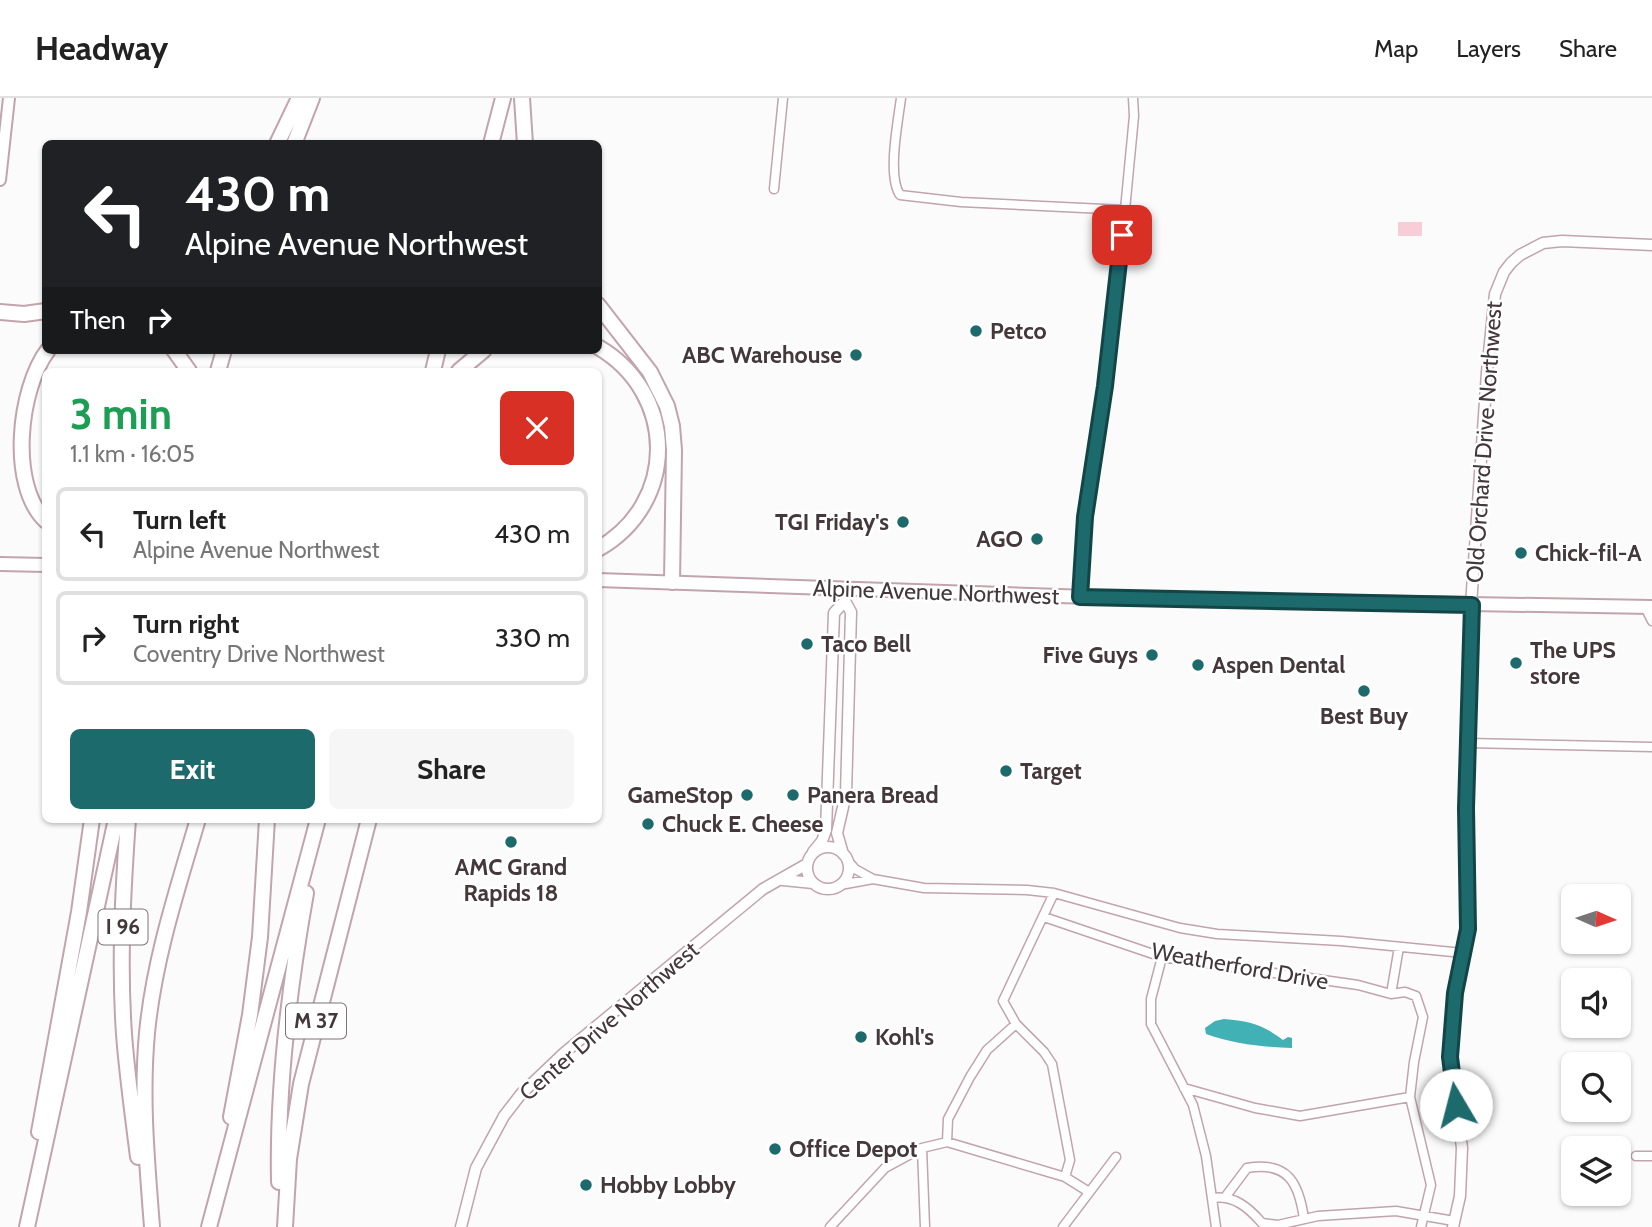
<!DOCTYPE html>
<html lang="en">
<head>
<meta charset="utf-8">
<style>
  :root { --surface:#fff; --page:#f6f6f6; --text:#222; --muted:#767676; --line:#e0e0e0; --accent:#1d6a6d }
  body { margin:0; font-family:Cabin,sans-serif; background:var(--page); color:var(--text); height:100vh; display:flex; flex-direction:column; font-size:26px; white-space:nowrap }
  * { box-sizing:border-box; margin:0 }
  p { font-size:23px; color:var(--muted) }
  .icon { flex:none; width:38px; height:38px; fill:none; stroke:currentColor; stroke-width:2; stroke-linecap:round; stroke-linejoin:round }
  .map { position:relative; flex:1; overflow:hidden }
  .drawer { position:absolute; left:42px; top:270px; width:560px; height:455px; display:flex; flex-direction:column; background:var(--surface); border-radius:10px; box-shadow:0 2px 5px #0004 }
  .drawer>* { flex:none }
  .hud { position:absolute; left:42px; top:42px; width:560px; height:214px; border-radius:10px; box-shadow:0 2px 5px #0004; background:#202124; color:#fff; overflow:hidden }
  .needle { width:46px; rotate:93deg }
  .fabs { position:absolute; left:1561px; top:786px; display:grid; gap:14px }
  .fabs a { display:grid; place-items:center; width:70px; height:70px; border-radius:10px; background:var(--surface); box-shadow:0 2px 5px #0004; font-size:35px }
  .pin { position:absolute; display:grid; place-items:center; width:60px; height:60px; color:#fff; margin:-30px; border-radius:14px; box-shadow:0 4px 10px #0006 }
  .me { position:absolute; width:77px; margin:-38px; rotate:352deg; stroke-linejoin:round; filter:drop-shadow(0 0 5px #0008) }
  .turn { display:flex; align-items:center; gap:24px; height:147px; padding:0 28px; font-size:32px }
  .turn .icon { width:91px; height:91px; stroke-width:2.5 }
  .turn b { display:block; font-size:49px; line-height:60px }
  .then { display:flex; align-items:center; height:66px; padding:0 28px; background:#0003; gap:14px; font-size:26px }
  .round { display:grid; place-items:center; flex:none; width:74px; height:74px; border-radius:10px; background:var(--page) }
  .overview { display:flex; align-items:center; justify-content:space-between; height:119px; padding:0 28px }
  h1 { font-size:42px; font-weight:700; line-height:52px; color:#1e9e55 }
  .action { display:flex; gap:14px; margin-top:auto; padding:14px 28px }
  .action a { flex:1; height:80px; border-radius:10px; background:var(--accent); color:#fff; font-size:28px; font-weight:700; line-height:80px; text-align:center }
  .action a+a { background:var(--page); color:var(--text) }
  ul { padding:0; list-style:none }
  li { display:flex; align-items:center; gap:21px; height:94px; margin:0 14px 10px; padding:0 14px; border:4px solid var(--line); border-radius:10px }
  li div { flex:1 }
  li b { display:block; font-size:26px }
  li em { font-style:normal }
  header { display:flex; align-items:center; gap:42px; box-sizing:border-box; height:98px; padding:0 35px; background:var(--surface); border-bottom:2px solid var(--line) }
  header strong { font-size:33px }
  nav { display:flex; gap:38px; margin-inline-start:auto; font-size:24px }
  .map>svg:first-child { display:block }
  .green { fill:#f7cdd8 }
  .water { fill:#41b1b5 }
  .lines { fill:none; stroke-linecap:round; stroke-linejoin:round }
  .minor-casing { stroke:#c1a4ac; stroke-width:11 }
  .tertiary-casing { stroke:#c1a4ac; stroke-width:13 }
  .secondary-casing { stroke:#c1a4ac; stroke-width:14 }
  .trunk-casing { stroke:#c1a4ac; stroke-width:16 }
  .motorway-casing { stroke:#c1a4ac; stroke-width:18 }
  .minor { stroke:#fff; stroke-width:8 }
  .tertiary { stroke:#fff; stroke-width:10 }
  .secondary { stroke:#fff; stroke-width:10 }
  .trunk { stroke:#fff; stroke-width:12 }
  .motorway { stroke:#fff; stroke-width:14 }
  .route-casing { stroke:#134547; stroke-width:18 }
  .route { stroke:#1d6a6d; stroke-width:12 }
  .poi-dot { fill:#1d6a6d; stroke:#fff; stroke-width:2.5 }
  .labels { text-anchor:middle; stroke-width:5; stroke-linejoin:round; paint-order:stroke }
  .shield { fill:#fff; stroke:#7c7476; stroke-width:2 }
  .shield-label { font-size:21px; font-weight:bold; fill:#44383b }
  .poi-label { font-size:23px; font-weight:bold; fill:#44383b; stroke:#fff; text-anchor:start }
  .street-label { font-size:23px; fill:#44383b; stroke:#fff }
</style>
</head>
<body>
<header>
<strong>Headway</strong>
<nav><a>Map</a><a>Layers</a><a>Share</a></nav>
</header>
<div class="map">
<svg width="1652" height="1129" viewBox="0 0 1652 1129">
  <rect width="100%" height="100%" fill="#fbfbfb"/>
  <path class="green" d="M1398 124H1422V138H1398Z"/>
  <path class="water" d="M1224 921C1249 923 1262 926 1283 942L1288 939 1292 940V950C1263 949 1234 946 1206 936L1205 930 1215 923Z"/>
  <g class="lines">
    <defs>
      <path id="minor" d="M901 0C898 24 887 78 900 97L961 104 1125 112
        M774 91 783 0
        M1080 499 1085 419 1105 288 1125 112 1134 18 1133 0
        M1645 509 1652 523
        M1467 645 1652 649
        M847 762 855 771 873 781
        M840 787 873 781 924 790 1027 792 1054 795 1180 830 1217 836 1341 843 1463 855
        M1054 795 1003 903 1016 926 1044 954 1052 966 1070 1062 1065 1079
        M1044 819 1162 859 1358 887 1391 896 1399 849
        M1162 859 1151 901V926L1193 1007 1206 1058 1216 1129
        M1391 896 1405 894 1416 898 1423 919 1414 964 1410 999 1431 1087 1421 1129
        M1184 990 1255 1010 1300 1018 1410 999
        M947 1044 948 1021 970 979 987 952 1016 926
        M922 1050 925 1129
        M1636 1058H1652
        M1226 1098 1247 1070C1288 1063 1299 1085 1304 1121
        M1212 1100C1234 1097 1248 1109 1262 1125L1278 1127
        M830 1129 885 1070 922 1050 947 1044 1065 1079 1089 1094
        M1063 1129 1116 1059
        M1278 1129V1127L1318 1118 1396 1113 1454 1123"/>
      <path id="tertiary" d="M807 770a21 21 0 1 1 42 0a21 21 0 1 1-42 0Z
        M813 754 822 743 826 732 834 515 845 503
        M843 756 837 735 846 696 851 514 845 503 846 490
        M783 782 813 785
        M461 1129 476 1070 504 1018 521 996 564 955 763 791 807 766
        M1453 1129 1460 1098 1462 1050 1450 959 1455 895 1467 831 1466 710 1471 507 1487 274 1495 196 1504 174 1511 165 1520 157 1543 145 1562 143 1652 147"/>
      <path id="secondary" d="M0 82 9 0"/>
      <path id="trunk" d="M0 466 46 467
        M598 482 1117 500 1652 509"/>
      <path id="motorway" d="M522 0 525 46
        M277 46 299 0
        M294 46 312 0
        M491 46 503 0
        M598 207 650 274 667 308 672 328 674 352 672 484
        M0 214 24 216 46 213
        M598 249C677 295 679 405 598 451
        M174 252 189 273
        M218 273 224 252
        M433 273 438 252
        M459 273 484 252
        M46 423C8 387 19 290 48 252
        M128 721C123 792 119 864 124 936 127 977 133 1018 138 1059
        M231 1019 250 917 260 839 267 721
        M39 1034 79 814 92 721
        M279 1084C277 987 289 890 306 795
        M27 1129 116 721
        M152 1129C147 1064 141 1000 147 935 154 862 177 792 198 721
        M209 1129 318 721
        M285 1129 289 1061 301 986 369 721"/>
    </defs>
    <use href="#minor" class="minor-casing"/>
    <use href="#tertiary" class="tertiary-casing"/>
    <use href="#secondary" class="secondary-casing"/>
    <use href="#trunk" class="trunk-casing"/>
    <use href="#motorway" class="motorway-casing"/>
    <use href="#minor" class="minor"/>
    <use href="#tertiary" class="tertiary"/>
    <use href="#secondary" class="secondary"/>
    <use href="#trunk" class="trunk"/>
    <use href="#motorway" class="motorway"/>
  </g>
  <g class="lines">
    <defs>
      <path id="route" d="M1122 137 1105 288 1085 419 1080 499 1472 507 1466 710 1468 831 1455 895 1450 959 1456 1007"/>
    </defs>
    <use href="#route" class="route-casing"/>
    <use href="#route" class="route"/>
  </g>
  <g class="poi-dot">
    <circle cx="976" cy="233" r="7"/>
    <circle cx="856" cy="257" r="7"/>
    <circle cx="903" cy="424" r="7"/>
    <circle cx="1037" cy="441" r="7"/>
    <circle cx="1521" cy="455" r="7"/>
    <circle cx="807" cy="546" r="7"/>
    <circle cx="1152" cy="557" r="7"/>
    <circle cx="1516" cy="565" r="7"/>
    <circle cx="1198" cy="567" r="7"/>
    <circle cx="1364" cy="593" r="7"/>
    <circle cx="1006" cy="673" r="7"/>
    <circle cx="747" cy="697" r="7"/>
    <circle cx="793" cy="697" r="7"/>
    <circle cx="648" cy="726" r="7"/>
    <circle cx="511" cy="744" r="7"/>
    <circle cx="861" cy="939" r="7"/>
    <circle cx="775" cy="1051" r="7"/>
    <circle cx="586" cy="1087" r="7"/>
  </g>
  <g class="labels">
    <g class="shield">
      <rect x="98.5" y="811.5" width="49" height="35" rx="5"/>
      <rect x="286" y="905.5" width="60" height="35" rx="5"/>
    </g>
    <g class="shield-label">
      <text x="123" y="836">I 96</text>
      <text x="316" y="930">M 37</text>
    </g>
    <g class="poi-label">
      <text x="990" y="241">Petco</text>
      <text x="842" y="265" text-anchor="end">ABC Warehouse</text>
      <text x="889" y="432" text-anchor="end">TGI Friday's</text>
      <text x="1023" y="449" text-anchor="end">AGO</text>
      <text x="1535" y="463">Chick-fil-A</text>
      <text x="821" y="554">Taco Bell</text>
      <text x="1530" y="560">The UPS<tspan x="1530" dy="26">store</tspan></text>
      <text x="1138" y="565" text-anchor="end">Five Guys</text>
      <text x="1212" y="575">Aspen Dental</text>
      <text x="1364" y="626" text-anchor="middle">Best Buy</text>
      <text x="1020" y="681">Target</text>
      <text x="733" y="705" text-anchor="end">GameStop</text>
      <text x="807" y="705">Panera Bread</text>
      <text x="662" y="734">Chuck E. Cheese</text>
      <text x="511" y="777" text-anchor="middle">AMC Grand<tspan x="511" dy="26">Rapids 18</tspan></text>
      <text x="875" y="947">Kohl's</text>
      <text x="789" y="1059">Office Depot</text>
      <text x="600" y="1095">Hobby Lobby</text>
    </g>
    <g class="street-label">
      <text transform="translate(1484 344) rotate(-86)" y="8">Old Orchard Drive Northwest</text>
      <text transform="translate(936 494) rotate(2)" y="8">Alpine Avenue Northwest</text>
      <text transform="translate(1240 868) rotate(10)" y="8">Weatherford Drive</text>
      <text transform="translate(609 923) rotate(-41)" y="8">Center Drive Northwest</text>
    </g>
  </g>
</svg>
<div class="fabs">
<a><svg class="needle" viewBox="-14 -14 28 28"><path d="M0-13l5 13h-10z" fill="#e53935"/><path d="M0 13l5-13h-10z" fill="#767676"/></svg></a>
<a><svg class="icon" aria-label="sound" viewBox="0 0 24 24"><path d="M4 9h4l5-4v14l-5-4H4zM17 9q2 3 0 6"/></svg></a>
<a><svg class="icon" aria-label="search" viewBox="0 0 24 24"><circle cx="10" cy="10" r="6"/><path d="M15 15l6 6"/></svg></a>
<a><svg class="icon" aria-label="layers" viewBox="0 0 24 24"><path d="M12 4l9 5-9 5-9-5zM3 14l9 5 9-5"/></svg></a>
</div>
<div class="pin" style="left:1122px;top:137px;background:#d93025"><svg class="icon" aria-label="arrive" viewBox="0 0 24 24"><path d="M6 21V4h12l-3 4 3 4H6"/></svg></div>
<svg class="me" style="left:1456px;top:1007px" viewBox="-20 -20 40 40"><circle r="19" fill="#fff"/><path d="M0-13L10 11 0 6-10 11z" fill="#1d6a6d"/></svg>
<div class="hud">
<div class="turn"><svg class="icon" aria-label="left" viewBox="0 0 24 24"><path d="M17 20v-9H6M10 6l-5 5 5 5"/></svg><div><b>430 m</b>Alpine Avenue Northwest</div></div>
<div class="then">Then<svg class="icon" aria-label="right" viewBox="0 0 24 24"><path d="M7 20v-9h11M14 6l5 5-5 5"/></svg></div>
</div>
<section class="drawer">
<div class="overview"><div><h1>3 min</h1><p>1.1 km · 16:05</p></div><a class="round" style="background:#d93025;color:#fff"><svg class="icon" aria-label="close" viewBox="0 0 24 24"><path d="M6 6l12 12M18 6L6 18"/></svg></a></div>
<ul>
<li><svg class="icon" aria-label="left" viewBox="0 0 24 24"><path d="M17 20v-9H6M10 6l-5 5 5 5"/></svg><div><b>Turn left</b><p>Alpine Avenue Northwest</p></div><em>430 m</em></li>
<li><svg class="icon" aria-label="right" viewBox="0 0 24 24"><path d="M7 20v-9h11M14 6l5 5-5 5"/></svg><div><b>Turn right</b><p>Coventry Drive Northwest</p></div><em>330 m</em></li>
</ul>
<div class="action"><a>Exit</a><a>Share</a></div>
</section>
</div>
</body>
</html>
